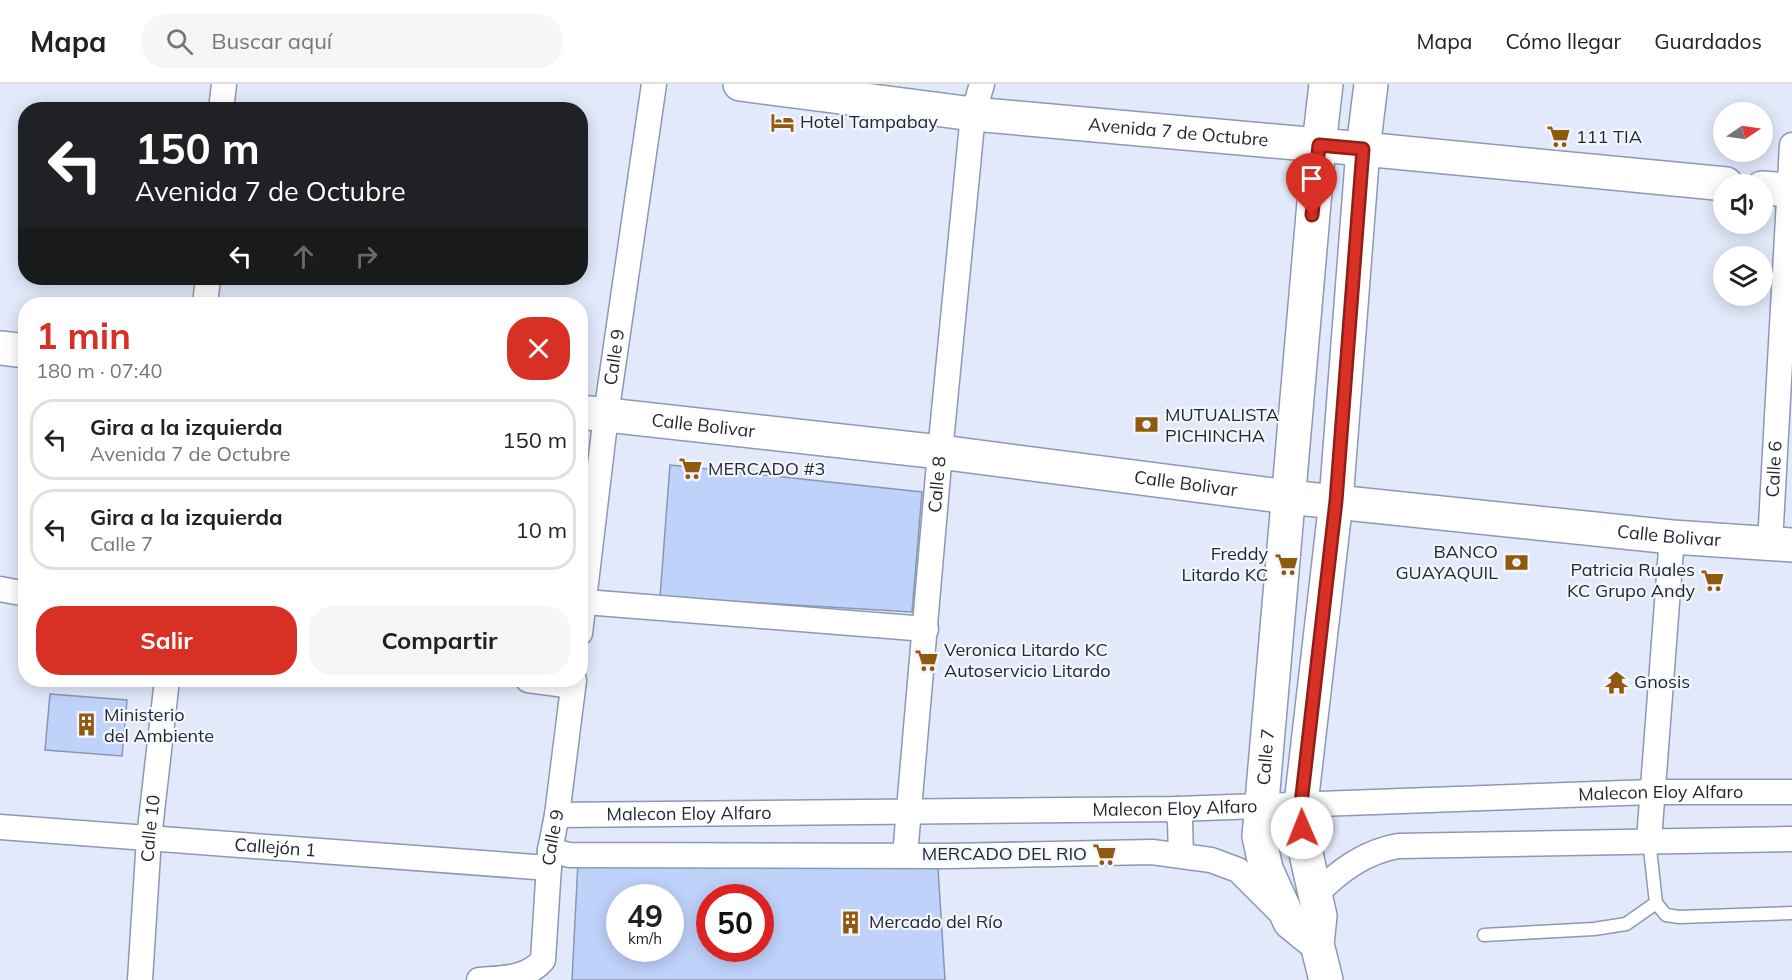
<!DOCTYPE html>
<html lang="es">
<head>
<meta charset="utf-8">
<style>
  :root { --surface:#fff; --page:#f6f6f6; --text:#222; --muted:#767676; --line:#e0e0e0; --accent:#d93025 }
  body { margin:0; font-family:Mulish,sans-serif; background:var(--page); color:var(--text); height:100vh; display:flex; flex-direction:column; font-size:22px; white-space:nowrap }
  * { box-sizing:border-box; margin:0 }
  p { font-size:20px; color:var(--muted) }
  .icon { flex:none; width:33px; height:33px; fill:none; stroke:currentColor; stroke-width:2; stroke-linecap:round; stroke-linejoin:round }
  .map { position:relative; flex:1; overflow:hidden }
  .sheet { position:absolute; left:18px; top:213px; width:570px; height:390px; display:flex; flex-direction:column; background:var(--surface); border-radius:24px; box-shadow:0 3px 15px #0003 }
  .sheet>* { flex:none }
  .hud { position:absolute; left:18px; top:18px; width:570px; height:183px; border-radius:24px; box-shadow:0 3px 15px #0003; background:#202124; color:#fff; overflow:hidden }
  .needle { width:39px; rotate:77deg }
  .fabs { position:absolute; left:1713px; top:18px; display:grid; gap:12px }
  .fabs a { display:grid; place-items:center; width:60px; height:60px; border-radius:50%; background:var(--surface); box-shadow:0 3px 15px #0003; font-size:30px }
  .speed { position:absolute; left:606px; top:800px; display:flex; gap:12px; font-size:30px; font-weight:700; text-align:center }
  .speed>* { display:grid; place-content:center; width:78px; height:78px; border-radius:50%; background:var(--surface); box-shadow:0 3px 15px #0003; line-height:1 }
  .speed small { font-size:15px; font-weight:400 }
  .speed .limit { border:9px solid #d22; background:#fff; color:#111 }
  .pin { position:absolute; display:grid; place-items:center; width:51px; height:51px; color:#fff; margin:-62px -26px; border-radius:50% 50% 50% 0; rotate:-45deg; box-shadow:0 0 6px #0007 }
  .pin .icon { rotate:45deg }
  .me { position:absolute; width:66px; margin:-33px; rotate:359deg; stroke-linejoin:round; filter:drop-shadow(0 0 4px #0008) }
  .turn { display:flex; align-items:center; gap:21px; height:126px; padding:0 18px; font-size:27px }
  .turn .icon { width:78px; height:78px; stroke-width:2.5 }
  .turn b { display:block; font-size:42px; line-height:51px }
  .lanes { display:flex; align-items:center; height:57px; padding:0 18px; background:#0003; justify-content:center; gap:30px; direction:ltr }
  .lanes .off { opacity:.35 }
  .round { display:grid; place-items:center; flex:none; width:63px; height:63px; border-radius:24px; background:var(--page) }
  .head { display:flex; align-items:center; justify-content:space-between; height:102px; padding:0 18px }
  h1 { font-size:36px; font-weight:700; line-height:45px; color:var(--accent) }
  .cta { display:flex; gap:12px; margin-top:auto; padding:12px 18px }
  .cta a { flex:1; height:69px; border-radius:24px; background:var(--accent); color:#fff; font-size:24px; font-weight:700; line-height:69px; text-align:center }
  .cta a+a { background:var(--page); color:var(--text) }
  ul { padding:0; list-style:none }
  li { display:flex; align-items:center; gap:18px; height:81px; margin:0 12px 9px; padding:0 6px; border:3px solid var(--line); border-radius:24px }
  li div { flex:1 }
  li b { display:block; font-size:22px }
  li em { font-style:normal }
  header { display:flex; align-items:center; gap:36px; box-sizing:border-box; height:84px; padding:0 30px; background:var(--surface); border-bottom:2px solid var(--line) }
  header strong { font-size:28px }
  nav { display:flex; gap:33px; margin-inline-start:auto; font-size:21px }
  .search { width:420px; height:54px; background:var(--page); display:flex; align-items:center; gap:15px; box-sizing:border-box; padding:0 21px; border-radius:24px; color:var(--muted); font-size:22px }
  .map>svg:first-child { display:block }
  .building { fill:#bfd2fa; stroke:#8a97b1; stroke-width:1.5; fill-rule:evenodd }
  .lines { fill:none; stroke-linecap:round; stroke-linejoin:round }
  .lane-casing { stroke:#8c99b3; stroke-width:15 }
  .street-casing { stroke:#8c99b3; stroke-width:27 }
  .secondary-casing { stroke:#8c99b3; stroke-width:36 }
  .lane { stroke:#fff; stroke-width:12 }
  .street { stroke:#fff; stroke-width:24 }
  .secondary { stroke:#fff; stroke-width:33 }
  .route-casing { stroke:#8d1f18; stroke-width:15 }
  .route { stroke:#d93025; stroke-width:10 }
  .labels { text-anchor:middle; stroke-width:4.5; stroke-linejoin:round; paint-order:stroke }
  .poi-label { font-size:18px; fill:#232832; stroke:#f3f6fc; text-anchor:start }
  .street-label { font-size:18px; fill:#232832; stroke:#f3f6fc }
</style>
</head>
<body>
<header>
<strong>Mapa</strong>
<div class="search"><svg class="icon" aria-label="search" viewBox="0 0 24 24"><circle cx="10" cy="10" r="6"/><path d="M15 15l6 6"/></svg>Buscar aquí</div>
<nav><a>Mapa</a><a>Cómo llegar</a><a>Guardados</a></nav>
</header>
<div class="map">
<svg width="1792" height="896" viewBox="0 0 1792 896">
  <rect width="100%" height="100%" fill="#e1e9fb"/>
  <path class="building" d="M670 381 922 408 912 528 660 513Z
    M50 610 127 616 122 672 45 666Z
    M578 778 938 784 945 896H572ZM620 813H670V864H620ZM710 813H760V864H710Z"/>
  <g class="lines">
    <defs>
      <path id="lane" d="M1649 756 1656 819 1666 831 1679 833 1792 829
        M1484 851 1594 845 1626 840 1656 819"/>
      <g id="street">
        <path d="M221 26 224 0"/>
        <path d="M205 220 208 194"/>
        <path id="s1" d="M1770 459 1792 61"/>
        <path d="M0 505 26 510"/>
        <path d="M585 518 926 545"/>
        <path id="s2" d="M580 549 606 331 654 0"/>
        <path d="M528 596 573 602"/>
        <path d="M1177 725 1180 738 1181 771"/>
        <path id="s3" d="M557 731 1177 725 1652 708H1792"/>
        <path id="s4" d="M0 743 549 784"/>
        <path d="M1649 756 1672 453"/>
        <path d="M550 766 569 771 948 772 1152 768 1211 776 1238 786 1278 826"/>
        <path id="s5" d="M905 771 940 368 973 30 982 0"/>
        <path d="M1315 812C1338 787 1364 768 1398 762L1792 755"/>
        <path id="s6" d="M140 896 149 754 167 596"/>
        <path id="s7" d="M479 896C503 894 527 895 543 876L550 766 557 731 574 596"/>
      </g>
      <g id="secondary">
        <path id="s8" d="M740 0 973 30 1363 65 1726 100"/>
        <path d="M1762 104 1792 106"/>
        <path d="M0 264 26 267"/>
        <path id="s9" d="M580 328 940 368 1288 413 1672 453 1792 461"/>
        <path id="s10" d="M1317 860 1290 838 1266 785 1259 752 1319 61 1326 0"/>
        <path d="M1326 896 1317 860 1320 832 1307 774 1302 744 1301 720 1336 417 1363 65 1371 0"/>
      </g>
    </defs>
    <use href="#lane" class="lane-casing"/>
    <use href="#street" class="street-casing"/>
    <use href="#secondary" class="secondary-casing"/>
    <use href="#lane" class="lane"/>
    <use href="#street" class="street"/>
    <use href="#secondary" class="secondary"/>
  </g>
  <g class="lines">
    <defs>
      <path id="route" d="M1302 744 1301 720 1336 417 1363 65 1319 61 1312 131"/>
    </defs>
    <use href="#route" class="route-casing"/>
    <use href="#route" class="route"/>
  </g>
  <defs>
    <symbol id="hotel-bare" viewBox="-9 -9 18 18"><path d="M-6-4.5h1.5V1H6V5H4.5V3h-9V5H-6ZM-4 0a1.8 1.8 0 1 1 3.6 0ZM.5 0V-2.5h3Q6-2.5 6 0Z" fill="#905910" stroke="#f3f6fc" stroke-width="2.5" paint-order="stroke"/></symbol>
    <symbol id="supermarket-bare" viewBox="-9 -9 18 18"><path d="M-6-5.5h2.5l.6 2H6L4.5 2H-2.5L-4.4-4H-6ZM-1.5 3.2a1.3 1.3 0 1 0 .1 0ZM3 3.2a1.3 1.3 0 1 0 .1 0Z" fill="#905910" stroke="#f3f6fc" stroke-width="2.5" paint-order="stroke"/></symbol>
    <symbol id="bank-bare" viewBox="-9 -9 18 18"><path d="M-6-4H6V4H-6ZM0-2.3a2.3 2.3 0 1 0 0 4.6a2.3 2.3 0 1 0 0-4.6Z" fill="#905910" stroke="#f3f6fc" stroke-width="2.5" paint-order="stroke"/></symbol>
    <symbol id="temple-bare" viewBox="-9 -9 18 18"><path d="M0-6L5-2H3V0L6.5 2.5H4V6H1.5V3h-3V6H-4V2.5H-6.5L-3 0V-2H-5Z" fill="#905910" stroke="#f3f6fc" stroke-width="2.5" paint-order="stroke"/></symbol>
    <symbol id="building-bare" viewBox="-9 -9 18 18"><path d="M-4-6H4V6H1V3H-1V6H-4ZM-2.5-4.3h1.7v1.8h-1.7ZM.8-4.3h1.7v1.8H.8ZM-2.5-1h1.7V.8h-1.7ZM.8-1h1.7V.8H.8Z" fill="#905910" stroke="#f3f6fc" stroke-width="2.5" paint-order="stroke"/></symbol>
  </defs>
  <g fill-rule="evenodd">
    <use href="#hotel-bare" x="766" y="22" width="33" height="33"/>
    <use href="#supermarket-bare" x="1542" y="36" width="33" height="33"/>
    <use href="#bank-bare" x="1130" y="324" width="33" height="33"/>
    <use href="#supermarket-bare" x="674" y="368" width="33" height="33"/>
    <use href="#bank-bare" x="1500" y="462" width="33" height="33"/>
    <use href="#supermarket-bare" x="1270" y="464" width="33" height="33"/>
    <use href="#supermarket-bare" x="1696" y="480" width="33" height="33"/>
    <use href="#supermarket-bare" x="910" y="560" width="33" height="33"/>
    <use href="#temple-bare" x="1600" y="582" width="33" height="33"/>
    <use href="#building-bare" x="70" y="624" width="33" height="33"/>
    <use href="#supermarket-bare" x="1088" y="754" width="33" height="33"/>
    <use href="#building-bare" x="834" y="822" width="33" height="33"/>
  </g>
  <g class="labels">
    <g class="poi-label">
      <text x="800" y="44">Hotel Tampabay</text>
      <text x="1576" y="59">111 TIA</text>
      <text x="1165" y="337">MUTUALISTA<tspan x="1165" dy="21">PICHINCHA</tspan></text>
      <text x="708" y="391">MERCADO #3</text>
      <text x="1498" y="474" text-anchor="end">BANCO<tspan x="1498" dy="21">GUAYAQUIL</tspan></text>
      <text x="1268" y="476" text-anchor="end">Freddy<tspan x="1268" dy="21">Litardo KC</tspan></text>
      <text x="1695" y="492" text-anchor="end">Patricia Ruales<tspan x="1695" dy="21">KC Grupo Andy</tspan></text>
      <text x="944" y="572">Veronica Litardo KC<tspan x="944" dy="21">Autoservicio Litardo</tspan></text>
      <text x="1634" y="604">Gnosis</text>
      <text x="104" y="637">Ministerio<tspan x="104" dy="21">del Ambiente</tspan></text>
      <text x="1087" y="776" text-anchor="end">MERCADO DEL RIO</text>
      <text x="869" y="844">Mercado del Río</text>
    </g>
    <g class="street-label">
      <text dy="6" stroke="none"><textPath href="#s8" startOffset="441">Avenida 7 de Octubre</textPath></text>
      <text dy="6" stroke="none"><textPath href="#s2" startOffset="278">Calle 9</textPath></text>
      <text dy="6" stroke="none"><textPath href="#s9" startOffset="124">Calle Bolivar</textPath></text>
      <text dy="6" stroke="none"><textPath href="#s1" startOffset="74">Calle 6</textPath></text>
      <text dy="6" stroke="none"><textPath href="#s5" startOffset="372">Calle 8</textPath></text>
      <text dy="6" stroke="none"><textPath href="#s9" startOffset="610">Calle Bolivar</textPath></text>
      <text dy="6" stroke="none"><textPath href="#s9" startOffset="1096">Calle Bolivar</textPath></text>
      <text dy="6" stroke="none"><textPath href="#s10" startOffset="206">Calle 7</textPath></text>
      <text dy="6" stroke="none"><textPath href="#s3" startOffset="1104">Malecon Eloy Alfaro</textPath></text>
      <text dy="6" stroke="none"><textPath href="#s3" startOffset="618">Malecon Eloy Alfaro</textPath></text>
      <text dy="6" stroke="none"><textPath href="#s3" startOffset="132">Malecon Eloy Alfaro</textPath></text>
      <text dy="6" stroke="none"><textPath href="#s6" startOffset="152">Calle 10</textPath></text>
      <text dy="6" stroke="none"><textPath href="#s7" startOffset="192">Calle 9</textPath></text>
      <text dy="6" stroke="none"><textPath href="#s4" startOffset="276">Callejón 1</textPath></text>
    </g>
  </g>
</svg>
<div class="fabs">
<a><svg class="needle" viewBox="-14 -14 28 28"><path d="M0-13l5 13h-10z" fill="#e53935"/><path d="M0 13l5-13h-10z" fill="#767676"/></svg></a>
<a><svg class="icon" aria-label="sound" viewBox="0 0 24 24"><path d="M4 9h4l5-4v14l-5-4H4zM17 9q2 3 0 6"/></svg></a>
<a><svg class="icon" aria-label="layers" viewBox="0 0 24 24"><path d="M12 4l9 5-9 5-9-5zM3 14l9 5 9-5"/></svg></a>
</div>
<div class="speed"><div>49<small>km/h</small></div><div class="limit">50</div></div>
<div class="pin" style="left:1312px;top:131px;background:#d93025"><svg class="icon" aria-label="arrive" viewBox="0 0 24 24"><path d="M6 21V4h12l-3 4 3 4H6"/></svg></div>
<svg class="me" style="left:1302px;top:744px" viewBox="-20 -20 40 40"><circle r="19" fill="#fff"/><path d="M0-13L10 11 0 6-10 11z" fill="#d93025"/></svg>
<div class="hud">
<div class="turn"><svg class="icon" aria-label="left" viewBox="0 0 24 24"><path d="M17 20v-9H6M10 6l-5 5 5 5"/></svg><div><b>150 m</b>Avenida 7 de Octubre</div></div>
<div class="lanes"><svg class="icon" aria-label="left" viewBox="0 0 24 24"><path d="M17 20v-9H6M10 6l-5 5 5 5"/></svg><svg class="icon off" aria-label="ahead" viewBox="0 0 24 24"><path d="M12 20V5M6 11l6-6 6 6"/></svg><svg class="icon off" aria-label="right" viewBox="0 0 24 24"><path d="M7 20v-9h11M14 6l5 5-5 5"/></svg></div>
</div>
<section class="sheet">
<div class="head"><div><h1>1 min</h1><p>180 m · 07:40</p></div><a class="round" style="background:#d93025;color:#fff"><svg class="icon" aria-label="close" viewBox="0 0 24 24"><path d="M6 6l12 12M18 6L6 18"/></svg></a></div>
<ul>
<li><svg class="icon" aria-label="left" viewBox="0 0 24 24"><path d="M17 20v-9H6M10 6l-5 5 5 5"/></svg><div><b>Gira a la izquierda</b><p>Avenida 7 de Octubre</p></div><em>150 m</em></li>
<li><svg class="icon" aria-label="left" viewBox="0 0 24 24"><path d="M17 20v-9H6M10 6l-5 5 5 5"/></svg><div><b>Gira a la izquierda</b><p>Calle 7</p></div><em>10 m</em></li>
</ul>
<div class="cta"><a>Salir</a><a>Compartir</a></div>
</section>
</div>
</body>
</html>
